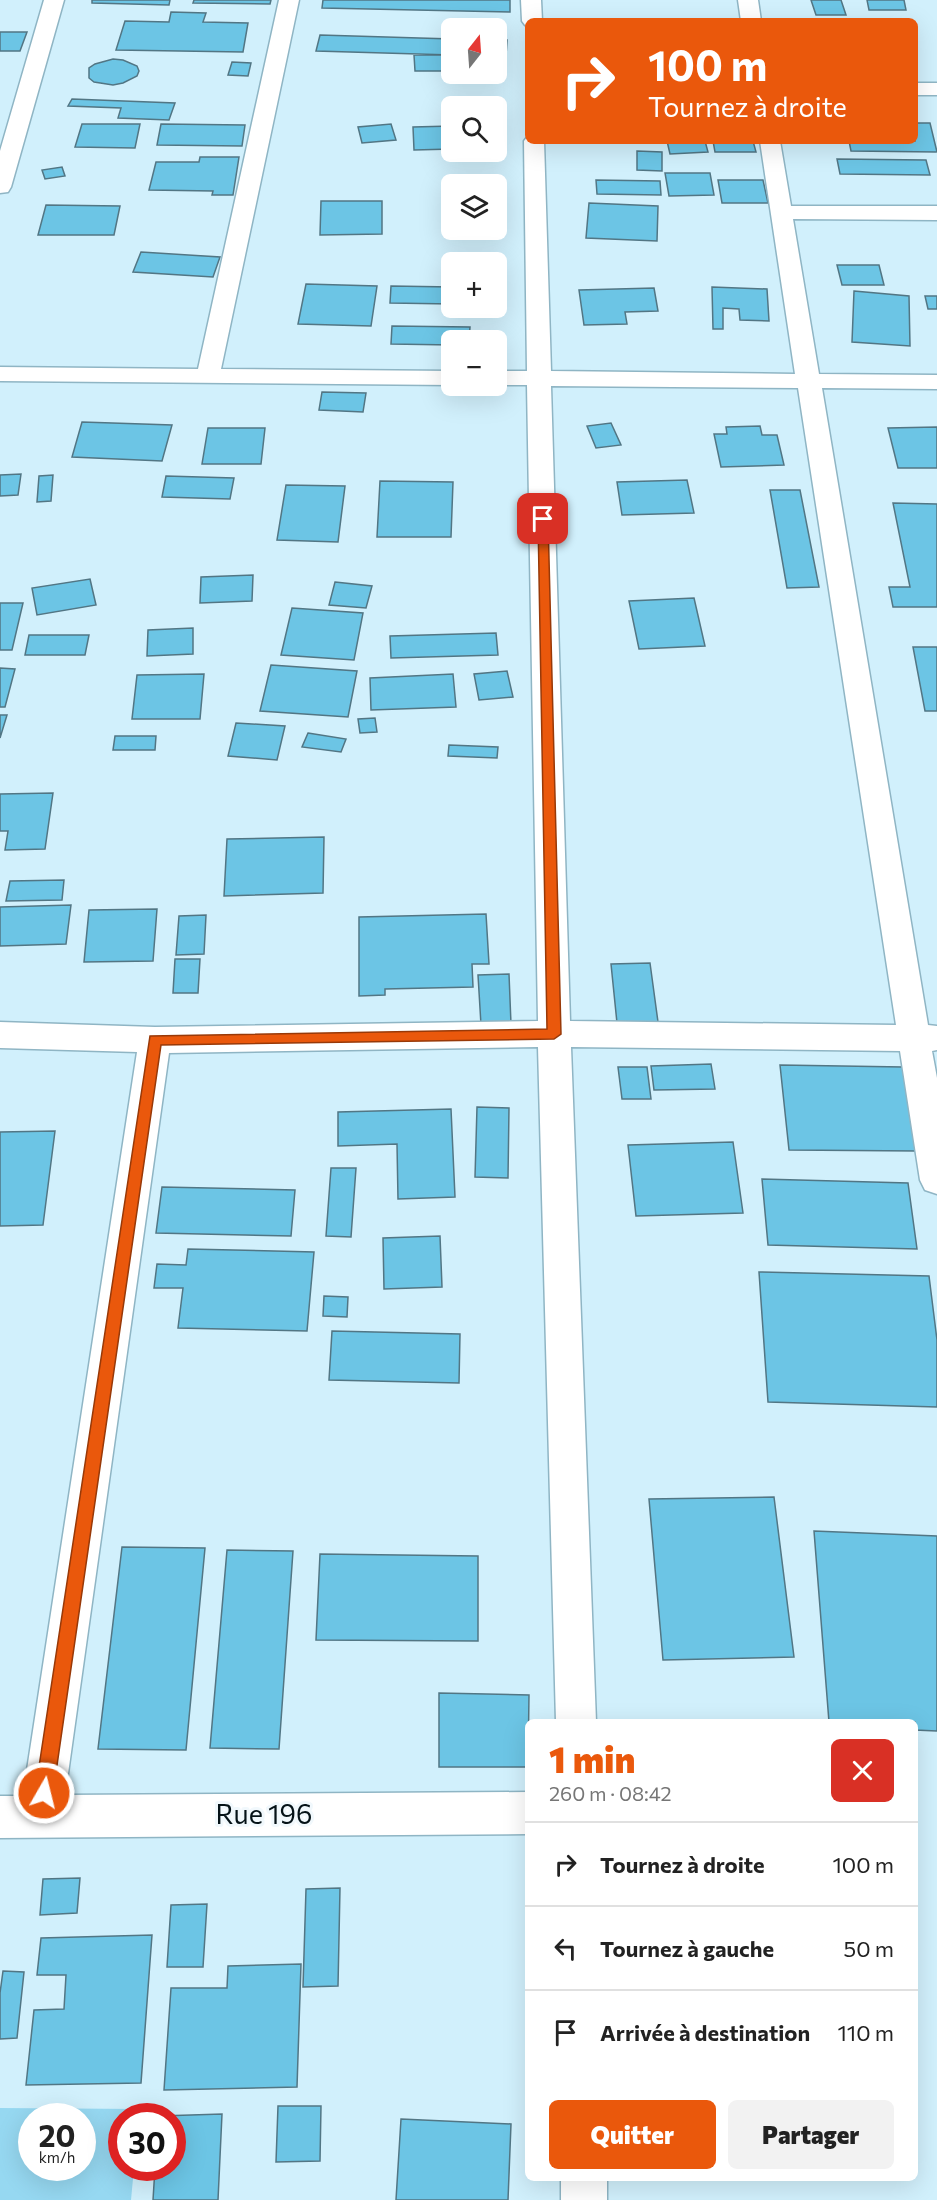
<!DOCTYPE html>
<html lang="fr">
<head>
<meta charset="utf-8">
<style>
  :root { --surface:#fff; --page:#f2f2f2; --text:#222; --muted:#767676; --line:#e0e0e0; --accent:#ea580c }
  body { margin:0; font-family:Commissioner,sans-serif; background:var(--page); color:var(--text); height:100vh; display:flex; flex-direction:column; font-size:22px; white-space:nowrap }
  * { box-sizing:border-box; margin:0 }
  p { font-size:20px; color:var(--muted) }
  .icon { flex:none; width:33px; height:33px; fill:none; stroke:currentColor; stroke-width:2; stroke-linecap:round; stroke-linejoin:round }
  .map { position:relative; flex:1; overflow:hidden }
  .drawer { position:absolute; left:525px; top:1719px; width:393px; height:462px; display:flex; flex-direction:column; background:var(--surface); border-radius:9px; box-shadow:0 6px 24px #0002 }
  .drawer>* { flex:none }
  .hud { position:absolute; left:525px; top:18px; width:393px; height:126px; border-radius:9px; box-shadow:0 6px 24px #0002; background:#ea580c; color:#fff; overflow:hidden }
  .needle { width:39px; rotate:17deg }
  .controls { position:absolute; left:441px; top:18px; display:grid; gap:12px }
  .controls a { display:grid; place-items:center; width:66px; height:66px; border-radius:9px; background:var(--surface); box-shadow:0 6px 24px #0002; font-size:30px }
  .speed { position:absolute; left:18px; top:2103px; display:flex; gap:12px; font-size:30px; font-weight:700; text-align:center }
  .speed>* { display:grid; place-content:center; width:78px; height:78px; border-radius:50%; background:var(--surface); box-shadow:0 6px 24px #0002; line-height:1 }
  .speed small { font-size:15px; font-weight:400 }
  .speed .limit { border:9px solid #d22; background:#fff; color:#111 }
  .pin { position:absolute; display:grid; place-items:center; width:51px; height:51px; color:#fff; margin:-26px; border-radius:12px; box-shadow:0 3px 9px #0006 }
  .me { position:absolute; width:66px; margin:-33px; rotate:8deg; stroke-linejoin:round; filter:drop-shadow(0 0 4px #0008) }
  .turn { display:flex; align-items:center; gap:21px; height:126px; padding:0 24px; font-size:27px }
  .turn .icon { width:78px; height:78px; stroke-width:2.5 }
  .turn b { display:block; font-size:42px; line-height:51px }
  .round { display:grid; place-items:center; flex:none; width:63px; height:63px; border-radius:9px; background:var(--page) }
  .summary { display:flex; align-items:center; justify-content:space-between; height:102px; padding:0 24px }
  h1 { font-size:36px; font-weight:800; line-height:45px; color:var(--accent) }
  .cta { display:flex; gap:12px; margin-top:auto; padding:12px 24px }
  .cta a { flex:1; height:69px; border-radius:9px; background:var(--accent); color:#fff; font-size:24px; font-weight:800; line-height:69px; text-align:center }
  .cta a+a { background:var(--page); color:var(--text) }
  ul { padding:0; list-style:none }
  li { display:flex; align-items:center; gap:18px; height:84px; padding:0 24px; border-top:2px solid var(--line) }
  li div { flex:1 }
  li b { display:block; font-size:22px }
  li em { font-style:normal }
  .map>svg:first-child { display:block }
  .green { fill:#96d8f1; fill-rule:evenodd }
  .building { fill:#6cc5e5; stroke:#527684; stroke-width:1.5 }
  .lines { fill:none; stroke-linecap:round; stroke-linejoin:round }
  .minor-casing { stroke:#8fb5c4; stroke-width:3 }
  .minor { fill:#fff; fill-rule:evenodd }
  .route { fill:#ea580c; stroke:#983908; stroke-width:1.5 }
  .labels { text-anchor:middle; stroke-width:6; stroke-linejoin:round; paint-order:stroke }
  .near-street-label { font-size:27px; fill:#051217; stroke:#f1f8fc }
</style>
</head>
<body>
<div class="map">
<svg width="937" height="2200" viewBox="0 0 937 2200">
  <rect width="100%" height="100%" fill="#d1f0fc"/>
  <path class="green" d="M0 2108 140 2109 139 2116H122V2168H134L131 2200H0ZM82 2116V2168H32V2116Z"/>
  <path class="building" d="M92 0H170L169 5 92 3Z
    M194 0H271L270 4 193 3Z
    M323 0H510V12L322 8Z
    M811 0H841L846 15H816Z
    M867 0H904L906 10H869Z
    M171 12 206 13 203 22 248 23 243 52 116 50 125 21 169 22Z
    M0 32H27L20 51H0Z
    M320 35 452 39V55L316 51Z
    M496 40H507L506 56H496Z
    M414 55H444V71H415Z
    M113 59 123 60 137 66 139 71 137 76 123 83 113 85 94 82 89 78V68L95 64Z
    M232 62 251 63 248 76 228 75Z
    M72 99 175 103 169 120 118 118 121 108 68 106Z
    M915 123H930L937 152 851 151 849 141H915Z
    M82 124H140L135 148 75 147Z
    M161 124 245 125 242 146 157 145Z
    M391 124 396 140 362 143 358 127Z
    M452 126V149L414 150 413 127Z
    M667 141H705L708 152 670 154Z
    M713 141H753L756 152H715Z
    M637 151 662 152V171L637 170Z
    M200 157H239L233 195H212L213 191 149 190 156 162H199Z
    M837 159 926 160 930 175 840 174Z
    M62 167 65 176 45 179 42 170Z
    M665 173H710L714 195 669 196Z
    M596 180 660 181 661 195 597 194Z
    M718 180H763L768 203H722Z
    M321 201H382V234L320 235Z
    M589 203 658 206 657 241 586 238Z
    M46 205 120 206 114 235H38Z
    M141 252 220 257 213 277 133 272Z
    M837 265H879L884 285H842Z
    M306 284 377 286 371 326 298 324Z
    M391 286 452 287V304L390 303Z
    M712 287 767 289 769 321 740 320 739 309 723 308V329H713Z
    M654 288 658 311 625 312 627 324 584 325 579 290Z
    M854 291 909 296 910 346 852 342Z
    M925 296H937V309H928Z
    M392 326 470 327 469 340H452V345L391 344Z
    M322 392 366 393 363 412 319 410Z
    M82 422 172 425 162 461 72 457Z
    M611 423 621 445 596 448 587 426Z
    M760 426 762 435H777L784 465 721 467 714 434H727L726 427Z
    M937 427V468H898L888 428Z
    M208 428H265L261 464H202Z
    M21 474 18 495 0 496V475Z
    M53 475 51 501 37 502 39 476Z
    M166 476 234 478 230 499 162 497Z
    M687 480 694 513 622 515 617 482Z
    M380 481 453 482 451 537H377Z
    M286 485 345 486 338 542 277 540Z
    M770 490H800L819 587 787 588Z
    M893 503 937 504V607H893L889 587H910Z
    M253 575 252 601 200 603 201 577Z
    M90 579 96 605 37 615 32 588Z
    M335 582 372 586 366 608 329 605Z
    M694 598 705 646 639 649 629 601Z
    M0 603H23L12 650H0Z
    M292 608 363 613 354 660 281 655Z
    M193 628V654L147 656 148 630Z
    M496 633 498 655 391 658 390 636Z
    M29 635H89L85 655H25Z
    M913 647H937V711H925Z
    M271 665 357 671 348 717 260 711Z
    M0 668 15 669 5 707H0Z
    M507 671 513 697 479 700 474 674Z
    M204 674 200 719H132L137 675Z
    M453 674 456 707 371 710 370 678Z
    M0 715H7L0 738Z
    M375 718 377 732 360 733 358 719Z
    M236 723 285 726 277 760 228 756Z
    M308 733 346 739 341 752 302 747Z
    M115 736H156L155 750H113Z
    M449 745 498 747 497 758 448 756Z
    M53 793 45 849 5 850 8 831H0V794Z
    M324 837 323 893 224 896 227 839Z
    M64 880 62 900 6 901 10 881Z
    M71 905 66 944 0 946V907Z
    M157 909 153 961 84 962 89 910Z
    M486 914 489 964H472L473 987 385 989V995L359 996V917Z
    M206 915 204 954 176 955 179 916Z
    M175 959H200L198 993H173Z
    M650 963 658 1022 617 1023 611 964Z
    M509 974 511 1024 481 1025 478 975Z
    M711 1064 715 1089 654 1090 651 1066Z
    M780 1065 903 1067 917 1151 789 1150Z
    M618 1067H647L651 1099H622Z
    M477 1107 509 1108 508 1178 475 1177Z
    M451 1109 455 1197 398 1199 397 1144 338 1146V1112Z
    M55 1131 43 1225 0 1226V1132Z
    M733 1142 743 1213 636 1216 628 1145Z
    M331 1168H356L351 1237 326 1236Z
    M762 1179 908 1183 917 1249 768 1245Z
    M162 1187 295 1190 291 1236 156 1233Z
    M440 1236 442 1287 384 1289 383 1238Z
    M188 1249 314 1252 307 1331 178 1328 183 1288H154L157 1264 186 1265Z
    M759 1272 929 1276 937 1340V1407L768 1402Z
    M324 1296 348 1297 347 1317 323 1316Z
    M332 1331 460 1334 459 1383 329 1380Z
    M774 1497 794 1657 663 1660 649 1499Z
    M814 1531 937 1536V1731L915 1730V1722H829Z
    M122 1547 205 1548 186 1750 98 1749Z
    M227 1550 293 1551 279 1749 210 1748Z
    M320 1554 478 1556V1641L316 1640Z
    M439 1693 529 1695 528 1767H439Z
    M80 1878 77 1913 40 1915 43 1879Z
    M340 1888 338 1986 303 1987 306 1889Z
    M207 1904 203 1967H167L171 1905Z
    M152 1935 141 2083 26 2085 34 2010 64 2009 66 1975H37L41 1938Z
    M301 1964 297 2087 164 2090 171 1988H227L228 1966Z
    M3 1971 24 1972 17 2038 0 2039V1993Z
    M278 2106H321L320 2161 276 2162Z
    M222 2114 218 2200H153L155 2168H172V2116H159Z
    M401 2119 511 2124 508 2200H396Z"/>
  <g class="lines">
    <defs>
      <path id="minor" d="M44 0H64L11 187 8 192 0 193V151Z
        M279 0H299L221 369 452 371V385L0 381V367L198 369Z
        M521 0H541L542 21H528V26L525 25 522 21Z
        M738 0H758L761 21H741Z
        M915 83H937V95H915Z
        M528 136V141H544L551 371 795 374 760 141H780L791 206H937V220L793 219 819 374 937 375V389L822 388 928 1025 937 1026V1050L932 1051 937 1078V1194L925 1190 920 1180 900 1051 571 1047 596 1722H556L538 1047 169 1053 65 1795 528 1792V1834L0 1838V1796H23L137 1052 0 1048V1022L155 1027 538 1021 527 385H496V371H527L524 141ZM551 386 798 388 896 1025 570 1021Z
        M561 2178H607V2200H561Z"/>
    </defs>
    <use href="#minor" class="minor-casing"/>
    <use href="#minor" class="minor"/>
  </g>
  <path class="route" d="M543 516 548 519 561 1034 554 1039 161 1045 53 1793 50 1799 44 1802 38 1799 35 1793 150 1036 547 1029 538 519Z"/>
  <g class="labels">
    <g class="near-street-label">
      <text x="264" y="1824">Rue 196</text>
    </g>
  </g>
</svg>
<div class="controls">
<a><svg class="needle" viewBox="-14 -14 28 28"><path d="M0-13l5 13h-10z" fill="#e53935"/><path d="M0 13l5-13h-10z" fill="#767676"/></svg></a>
<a><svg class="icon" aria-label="search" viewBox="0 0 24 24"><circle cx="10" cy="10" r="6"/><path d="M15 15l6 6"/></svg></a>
<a><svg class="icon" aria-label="layers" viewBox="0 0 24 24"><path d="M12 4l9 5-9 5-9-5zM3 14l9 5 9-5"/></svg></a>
<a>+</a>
<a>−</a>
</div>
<div class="speed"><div>20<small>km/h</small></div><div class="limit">30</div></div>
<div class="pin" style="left:543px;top:519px;background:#d93025"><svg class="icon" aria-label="arrive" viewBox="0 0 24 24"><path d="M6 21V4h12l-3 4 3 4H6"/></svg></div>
<svg class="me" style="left:44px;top:1793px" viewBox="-20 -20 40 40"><circle r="17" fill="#ea580c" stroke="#fff" stroke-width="3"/><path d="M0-11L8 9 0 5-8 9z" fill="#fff"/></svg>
<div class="hud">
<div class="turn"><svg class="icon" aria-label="right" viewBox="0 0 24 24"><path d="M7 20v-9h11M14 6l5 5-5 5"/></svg><div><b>100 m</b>Tournez à droite</div></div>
</div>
<section class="drawer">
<div class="summary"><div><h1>1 min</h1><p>260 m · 08:42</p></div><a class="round" style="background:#d93025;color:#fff"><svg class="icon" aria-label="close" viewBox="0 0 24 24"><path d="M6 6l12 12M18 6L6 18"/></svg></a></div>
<ul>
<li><svg class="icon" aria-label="right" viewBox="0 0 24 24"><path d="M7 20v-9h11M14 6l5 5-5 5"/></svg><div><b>Tournez à droite</b></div><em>100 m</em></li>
<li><svg class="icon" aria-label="left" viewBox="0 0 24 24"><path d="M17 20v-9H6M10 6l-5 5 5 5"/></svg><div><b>Tournez à gauche</b></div><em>50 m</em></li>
<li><svg class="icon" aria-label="arrive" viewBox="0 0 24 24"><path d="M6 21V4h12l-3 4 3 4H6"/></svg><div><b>Arrivée à destination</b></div><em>110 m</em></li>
</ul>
<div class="cta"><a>Quitter</a><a>Partager</a></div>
</section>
</div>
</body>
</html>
